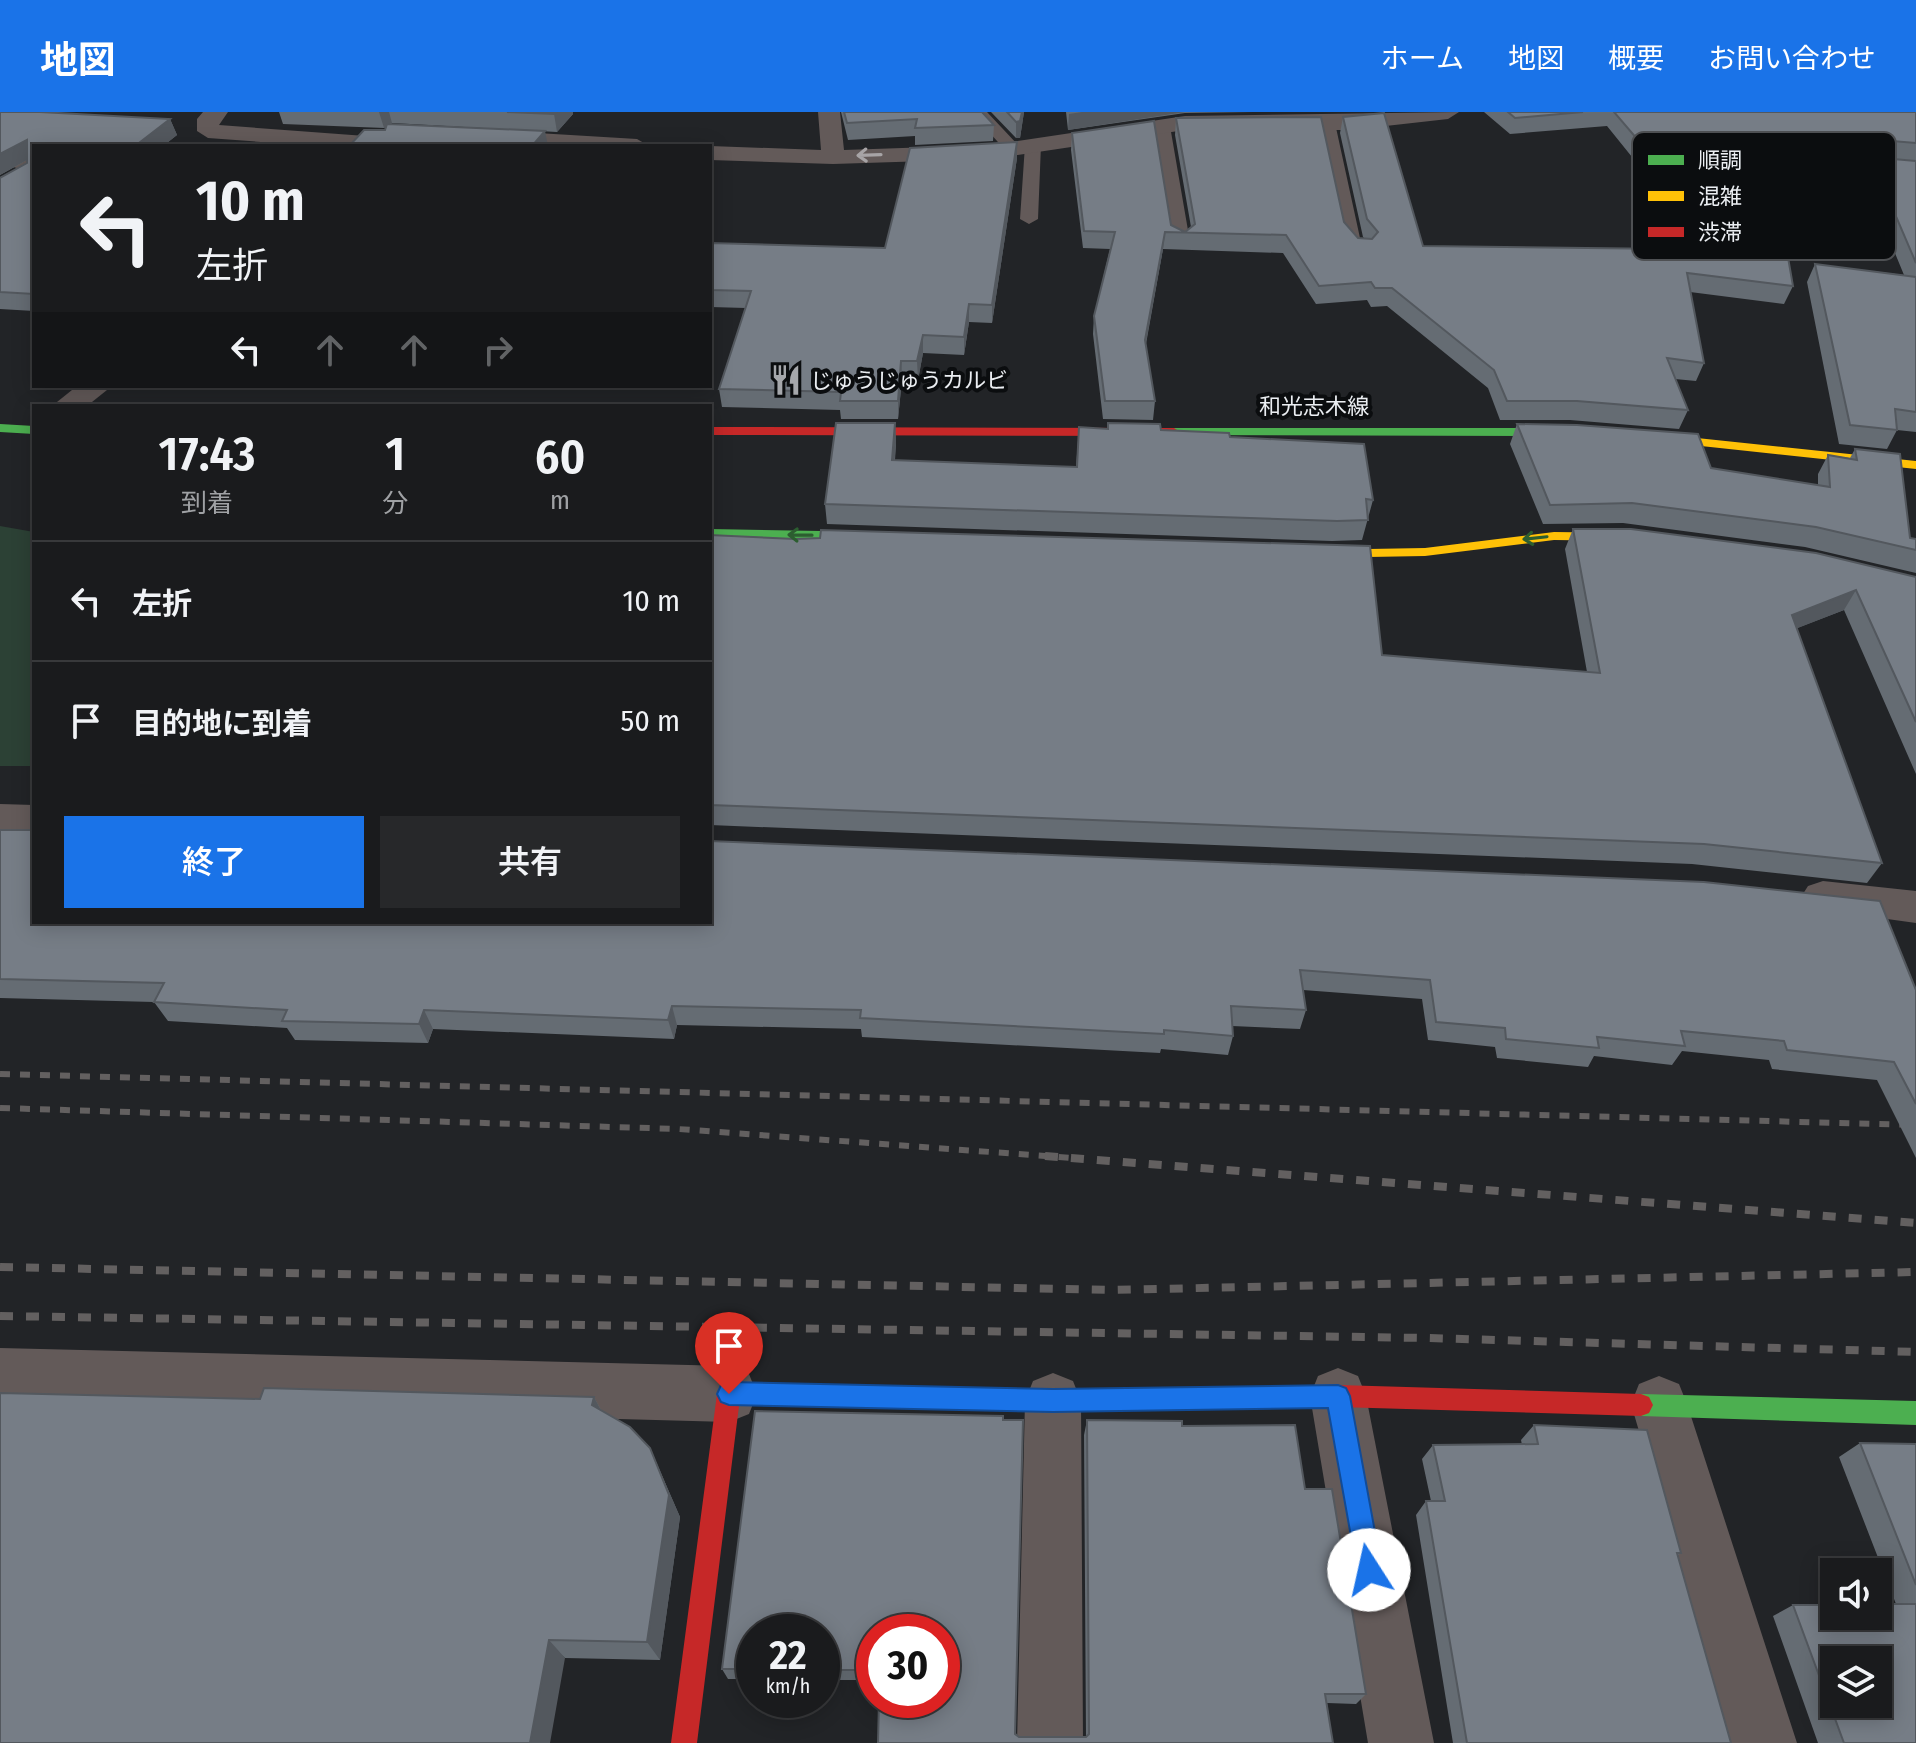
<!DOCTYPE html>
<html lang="ja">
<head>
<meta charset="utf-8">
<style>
  :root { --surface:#1a1b1d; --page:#27282a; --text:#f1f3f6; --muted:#9fa1a4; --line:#38393b; --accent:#1a73e8 }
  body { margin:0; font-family:"Fira Sans Condensed","Noto Sans JP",sans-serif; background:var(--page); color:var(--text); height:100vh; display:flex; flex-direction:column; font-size:30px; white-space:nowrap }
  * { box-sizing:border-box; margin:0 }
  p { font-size:26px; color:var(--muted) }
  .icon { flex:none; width:44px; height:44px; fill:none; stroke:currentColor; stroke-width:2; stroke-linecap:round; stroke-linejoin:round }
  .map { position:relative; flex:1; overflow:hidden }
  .sheet { position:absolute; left:32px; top:292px; width:680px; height:520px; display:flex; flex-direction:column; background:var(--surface); border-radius:0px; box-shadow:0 4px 20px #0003,0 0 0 2px var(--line) }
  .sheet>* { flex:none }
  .top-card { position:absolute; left:32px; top:32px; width:680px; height:244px; border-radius:0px; box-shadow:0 4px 20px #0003,0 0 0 2px var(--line); background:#1a1b1d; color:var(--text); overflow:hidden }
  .fabs { position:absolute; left:1820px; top:1446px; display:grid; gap:16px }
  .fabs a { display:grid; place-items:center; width:72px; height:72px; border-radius:0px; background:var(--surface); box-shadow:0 4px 20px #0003,0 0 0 2px var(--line); font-size:40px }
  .speed { position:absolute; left:736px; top:1502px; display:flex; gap:16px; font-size:40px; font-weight:700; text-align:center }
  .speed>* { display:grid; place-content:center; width:104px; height:104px; border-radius:50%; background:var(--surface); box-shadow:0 4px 20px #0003,0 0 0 2px var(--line); line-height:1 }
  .speed small { font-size:20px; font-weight:400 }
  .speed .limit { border:12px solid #d22; background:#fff; color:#111 }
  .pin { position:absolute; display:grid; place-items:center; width:68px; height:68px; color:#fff; margin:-82px -34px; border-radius:50% 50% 50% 0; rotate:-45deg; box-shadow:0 0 8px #0007 }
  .pin .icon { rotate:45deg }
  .me { position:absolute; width:88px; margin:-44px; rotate:350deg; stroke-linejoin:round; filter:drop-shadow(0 0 6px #0008) }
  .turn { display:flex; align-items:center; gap:28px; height:168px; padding:0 32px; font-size:36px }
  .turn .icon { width:104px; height:104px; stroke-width:2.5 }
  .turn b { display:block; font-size:56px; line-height:68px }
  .lanes { display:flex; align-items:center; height:76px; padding:0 32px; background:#0003; justify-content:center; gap:40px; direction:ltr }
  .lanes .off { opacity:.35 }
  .eta { display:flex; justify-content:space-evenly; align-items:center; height:136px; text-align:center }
  .eta b { font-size:48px; font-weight:600; line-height:56px }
  .action { display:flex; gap:16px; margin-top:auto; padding:16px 32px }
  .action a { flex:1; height:92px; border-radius:0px; background:var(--accent); color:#fff; font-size:32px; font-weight:600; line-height:92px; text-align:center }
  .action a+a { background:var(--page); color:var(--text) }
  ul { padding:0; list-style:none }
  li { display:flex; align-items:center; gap:24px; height:120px; padding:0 32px; border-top:2px solid var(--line) }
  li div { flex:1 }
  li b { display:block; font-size:30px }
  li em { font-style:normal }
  header { display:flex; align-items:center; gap:48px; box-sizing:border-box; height:112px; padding:0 40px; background:var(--accent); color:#fff }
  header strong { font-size:38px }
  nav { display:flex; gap:44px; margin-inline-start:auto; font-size:28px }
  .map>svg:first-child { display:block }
  .green { fill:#2c4135 }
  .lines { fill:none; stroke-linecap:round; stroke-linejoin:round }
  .lane { fill:#635a59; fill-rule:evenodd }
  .street { fill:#635a59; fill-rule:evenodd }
  .fast { fill:#4caf50; fill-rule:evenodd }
  .slow { fill:#ffc107; fill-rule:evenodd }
  .jam { fill:#c62828; fill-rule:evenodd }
  .rail-far1 { stroke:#636060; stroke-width:6; stroke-dasharray:10 10; stroke-linecap:butt }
  .rail { stroke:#636060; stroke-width:8; stroke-dasharray:13 13; stroke-linecap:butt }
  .wall { fill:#656c73 }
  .shaded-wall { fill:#53585e }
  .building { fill:#767d86; stroke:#53585e; stroke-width:2; fill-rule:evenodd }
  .oneway { stroke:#a7a4a6 }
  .oneway2 { stroke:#2c5e30 }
  .route { fill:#1a73e8; stroke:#114b97; stroke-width:2 }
  .labels { text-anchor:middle; stroke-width:8; stroke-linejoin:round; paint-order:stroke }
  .far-poi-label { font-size:22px; fill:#ebeef2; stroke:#0b0d0f; text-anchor:start }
  .far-street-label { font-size:22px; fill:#ebeef2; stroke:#0b0d0f }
  .key { fill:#0b0d0f; stroke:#4e5053; stroke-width:2 }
  .key-label { font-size:22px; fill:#ebeef2 }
</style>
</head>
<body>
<header>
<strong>地図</strong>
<nav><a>ホーム</a><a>地図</a><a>概要</a><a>お問い合わせ</a></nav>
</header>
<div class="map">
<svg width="1916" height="1631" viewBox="0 0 1916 1631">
  <rect width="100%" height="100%" fill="#222427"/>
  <path class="green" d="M0 414 34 420V654H0Z"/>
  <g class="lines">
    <path class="lane" d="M971 0H987L1018 33V39H1006Z
      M1327 6 1335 11 1360 126 1371 138 1368 142H1356L1343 127 1319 11Z
      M1162 9 1170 14 1190 130 1181 135 1172 130 1154 14Z
      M1033 28 1041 33 1038 107 1029 112 1020 107 1025 33Z"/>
    <path class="street" d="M203 0H228L219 13 379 25 390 32 315 34 208 26 197 19V7Z
      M818 0H840L844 38 990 33 1185 4 1459 0 1448 7 1350 18H1185L990 47 833 52 710 48V34L821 38Z
      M486 18 637 27 649 34H522L478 30 475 25 478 20Z
      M0 38 34 46V60L0 52Z
      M77 274H112L87 294H52Z
      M0 692 34 693V723L0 722Z
      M1823 769 1916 779V811L1808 796 1801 785 1808 774Z
      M0 1236 729 1254 749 1262 757 1282 749 1302 729 1310 0 1290Z
      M1338 1256 1358 1264 1366 1284 1434 1631H1368L1310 1284 1318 1264Z
      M1053 1261 1073 1269 1081 1289 1083 1631H1017L1025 1289 1033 1269Z
      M1659 1264 1679 1272 1687 1292 1797 1631H1731L1631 1292 1639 1272Z"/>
    <path class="fast" d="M0 312 34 314V322L0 320Z
      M1174 316H1575L1581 320 1575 324 1170 323V317Z
      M710 417 880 420 887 424 880 428 710 425Z
      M1641 1282 1916 1289V1313L1641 1304 1633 1301 1629 1293 1633 1285Z"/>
    <path class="slow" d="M1640 320 1916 349V357L1636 327 1634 324Z
      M1554 420 1630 421 1637 425 1630 429 1554 428 1425 444 1312 446 1305 442 1312 438 1425 436Z
      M777 1272 1053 1278 1164 1276 1172 1279 1176 1287 1172 1295 1164 1298 1053 1300 777 1294 769 1291 765 1283 769 1275Z"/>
    <path class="jam" d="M710 315 1174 316 1180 320 1174 324 710 323Z
      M729 1271 777 1272 785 1275 789 1283 785 1291 777 1294H739L697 1631H671L717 1282 721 1274Z
      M1338 1273 1641 1282 1649 1285 1653 1293 1649 1301 1641 1304 1338 1295 1164 1298 1156 1295 1152 1287 1156 1279 1164 1276Z"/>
    <path class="rail-far1" d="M0 962 1916 1013
      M0 996 678 1017 1072 1046"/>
    <path class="rail" d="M1045 1044 1916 1111
      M0 1155 1112 1178 1916 1160
      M0 1204 1427 1226 1916 1240"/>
  </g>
  <path class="wall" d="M0 0 170 7 177 23 163 34H34V199L0 197V66L27 51V48L0 63Z
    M279 0H573V2L557 20 392 11 385 18 386 15 384 16 283 12Z
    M841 0H982L994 13 993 29 915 33V24L848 28Z
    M991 0H1024L1020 26H1016Z
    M1066 0H1253L1185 1 1068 18Z
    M1484 0H1916V320L1897 318 1887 337 1839 332 1807 170 1815 152 1904 163 1857 49 1770 42 1793 174 1784 192 1690 180 1704 251 1696 269 1675 267 1688 298 1679 317 1570 308H1500L1488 276 1387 194 1371 195 1367 188 1316 192 1283 141 1163 137 1146 232 1155 289 1153 308 1103 307 1093 222 1094 204 1110 137 1083 136 1071 38 1072 21 1171 113 1185 120 1191 115 1175 23 1176 6 1344 110 1358 126 1365 127 1363 125 1340 21 1343 5 1423 134 1658 137 1632 45 1607 14 1510 22Z
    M1017 30V46L992 211 969 210 964 243 923 241 918 268 902 267 898 307H841L840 298 722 295 719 277 746 196 710 195V131L885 136Z
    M895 311 896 331 895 348 1076 355 1079 315 1107 317 1108 311 1230 325 1373 388 1362 428 1332 429 827 412 825 392Z
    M1517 312 1711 356 1818 373V362L1828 343 1850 346 1855 337 1910 426 1916 427V461L1805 435 1623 411 1543 412 1510 332Z
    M1573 417 1916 465V662L1844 498 1797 516 1882 751 1867 771 1692 752 710 713V423L1382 543 1587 560 1565 437Z
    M0 718 1916 878V1046L1877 968 1772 957 1769 948 1682 939 1672 953 1594 944 1588 955 1497 946 1495 935 1428 928 1422 887 1303 878 1306 898 1300 917 1232 914 1233 924 1228 943 1161 937 1160 941 862 925 861 917 677 913 674 927 433 917 428 931 295 928 287 916 168 909 154 890 0 886Z
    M594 1285 601 1298 650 1336 680 1405 660 1548 565 1546 260 1287Z
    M755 1299 1019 1625H1086L1084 1323 1087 1308 1182 1314 1305 1377 1366 1582 1356 1592 1327 1591 1333 1631H878L942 1588 874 1520V1568H822V1520H754V1567H728L722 1557Z
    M1534 1313 1681 1441 1677 1444 1731 1631H1453L1416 1403 1426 1389H1431L1422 1347 1433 1333H1522L1521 1328Z
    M1860 1331 1916 1332V1631H1818L1773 1504 1793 1493 1896 1492 1839 1345Z"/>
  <path class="shaded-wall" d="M379 0H389L392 11 384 16Z
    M556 0H573V2L557 20 554 2Z
    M1022 0H1024L1020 26H1016V10Z
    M1082 0H1185L1068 18 1069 2Z
    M170 7 177 23 163 34H135Z
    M545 19 548 34H532Z
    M27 28 34 44 0 63V42Z
    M1892 29 1884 46 1874 52 1877 39Z
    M1017 30V46L992 211V193Z
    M1165 120 1163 137 1143 246 1145 228Z
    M969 192V210L964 243V225Z
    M923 223V241L918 268 917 249Z
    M901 249 902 267 898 307V289Z
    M895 311 896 331 893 368 892 348Z
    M1856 478 1844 498 1780 523 1792 503Z
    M672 894 677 913 674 927 668 908Z
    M424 898 433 917 428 931 419 912Z
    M594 1285 607 1310 592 1293Z
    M650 1336 680 1405 660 1548 647 1530Z
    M549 1528 565 1546 550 1631H530Z"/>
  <path class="building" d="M0 0H40L170 7 135 34H34V182L0 180V66L27 51V28L0 42Z
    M507 0H556L554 2Z
    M844 0H982L994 13 915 16 917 7 847 11Z
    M1007 0H1022L1020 9 1016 10Z
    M1508 0H1583L1515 6Z
    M1614 0H1916V31L1892 29 1877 39 1882 46 1916 49V151L1865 32 1767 25 1793 174 1687 161 1704 251 1667 246 1688 298 1577 289H1507L1494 258 1392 176H1375L1371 170 1319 174 1286 123 1165 120 1145 228 1155 289H1105L1094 204 1115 120 1084 119 1072 21 1154 9 1171 113 1185 120 1195 112 1176 6 1321 5 1344 110 1358 126 1372 127 1378 120 1367 107 1343 5 1384 1 1423 134 1670 137 1638 28Z
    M387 12 545 19 532 34H349L364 18H385Z
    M1017 30 992 193 969 192 964 225 923 223 917 249H901L898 289H840L841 280 719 277 751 179 710 178V131L885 136 910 36Z
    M1815 152 1916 165V300L1895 297 1897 318 1850 313Z
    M836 311H895L892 348 1077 355 1079 315 1108 317V311L1160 312 1161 318 1229 321 1230 325 1364 332 1373 388 1366 387 1368 408 1337 409 825 392Z
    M1517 312 1577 313 1698 322 1711 356 1830 375 1828 343 1857 348 1855 337 1900 342 1910 426 1916 427V438L1816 415 1632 391 1550 393Z
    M1573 417H1631L1816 441 1916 465V610L1856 478 1792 503 1882 751 1704 732 710 693V423L795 427 820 426 821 418 1370 434 1382 543 1600 561Z
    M0 718H34V810H710V729L1704 770 1880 789 1916 878V992L1894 950 1787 938 1784 929 1681 919 1685 934 1597 925 1599 936 1506 927 1505 916 1436 910 1430 868 1300 858 1306 898 1231 894 1233 924 1164 918V922L860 906 861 898 672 894 668 908 424 898 419 912 282 909 287 898 154 890 164 871 0 867Z
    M264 1276 594 1285 592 1293 630 1315 650 1336 669 1383 647 1530 549 1528 530 1631H0V1281L260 1287Z
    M755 1299 1003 1304V1308H1023L1015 1622 1019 1625H1086L1089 1622 1087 1308 1182 1309V1314L1295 1313 1305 1377H1332L1366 1582H1325L1333 1631H878L879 1588H942V1520H874V1558H822V1520H754V1557H722Z
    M1534 1313 1647 1318 1681 1441H1677L1731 1631H1467L1426 1389H1445L1433 1333 1538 1332Z
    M1860 1331 1916 1332V1473Z
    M1878 1492H1916V1631H1844L1793 1493H1834V1504H1878ZM1834 1548H1878V1592H1834Z"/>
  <defs><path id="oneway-shaft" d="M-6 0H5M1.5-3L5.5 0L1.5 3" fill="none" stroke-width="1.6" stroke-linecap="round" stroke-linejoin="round" transform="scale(2)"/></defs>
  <use class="oneway" href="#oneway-shaft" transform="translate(869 43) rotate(178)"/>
  <g class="oneway2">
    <use href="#oneway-shaft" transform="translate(800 423) rotate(-179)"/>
    <use href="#oneway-shaft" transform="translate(1535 426) rotate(174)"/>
  </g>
  <path class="route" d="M729 1270 1053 1277 1338 1273 1346 1276 1350 1284 1382 1458 1378 1467 1369 1470 1360 1467 1357 1458 1328 1296 1053 1300 729 1293 721 1290 717 1282 721 1273Z"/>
  <defs>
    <symbol id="restaurant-bare" viewBox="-9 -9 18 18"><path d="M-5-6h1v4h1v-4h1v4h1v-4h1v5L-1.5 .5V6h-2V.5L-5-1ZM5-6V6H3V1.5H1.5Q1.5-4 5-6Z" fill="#a5a7ab" stroke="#0b0d0f" stroke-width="2.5" paint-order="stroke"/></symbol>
  </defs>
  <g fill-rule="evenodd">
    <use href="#restaurant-bare" x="764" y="246" width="44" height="44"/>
  </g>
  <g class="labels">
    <g class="far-poi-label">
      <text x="810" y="276">じゅうじゅうカルビ</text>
    </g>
    <g class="far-street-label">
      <text x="1314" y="302">和光志木線</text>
    </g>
  </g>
  <rect x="1632" y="20" width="264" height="128" rx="12" class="key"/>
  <rect x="1648" y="43" width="36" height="10" fill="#4caf50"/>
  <rect x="1648" y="79" width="36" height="10" fill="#ffc107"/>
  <rect x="1648" y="115" width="36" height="10" fill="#c62828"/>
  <g class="key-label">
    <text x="1698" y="56">順調</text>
    <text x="1698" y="92">混雑</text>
    <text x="1698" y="128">渋滞</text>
  </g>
</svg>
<div class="fabs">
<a><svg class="icon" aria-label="sound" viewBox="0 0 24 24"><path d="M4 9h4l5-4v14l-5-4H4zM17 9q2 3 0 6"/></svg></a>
<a><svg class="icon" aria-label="layers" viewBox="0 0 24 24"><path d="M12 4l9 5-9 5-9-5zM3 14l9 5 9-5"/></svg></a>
</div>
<div class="speed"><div>22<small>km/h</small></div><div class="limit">30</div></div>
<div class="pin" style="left:729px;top:1282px;background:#d93025"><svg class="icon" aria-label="arrive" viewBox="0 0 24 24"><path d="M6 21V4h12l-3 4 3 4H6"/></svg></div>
<svg class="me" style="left:1369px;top:1458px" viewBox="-20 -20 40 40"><circle r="19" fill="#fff"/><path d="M0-13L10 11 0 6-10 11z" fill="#1a73e8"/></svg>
<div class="top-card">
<div class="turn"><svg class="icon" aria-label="left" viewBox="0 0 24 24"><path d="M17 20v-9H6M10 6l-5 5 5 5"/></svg><div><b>10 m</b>左折</div></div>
<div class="lanes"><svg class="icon" aria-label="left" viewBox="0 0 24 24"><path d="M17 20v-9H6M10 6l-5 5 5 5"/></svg><svg class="icon off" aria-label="ahead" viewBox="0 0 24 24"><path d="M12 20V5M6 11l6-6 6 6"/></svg><svg class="icon off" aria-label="ahead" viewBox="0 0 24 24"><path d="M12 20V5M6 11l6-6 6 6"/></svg><svg class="icon off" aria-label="right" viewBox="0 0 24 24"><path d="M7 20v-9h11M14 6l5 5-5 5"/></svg></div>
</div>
<section class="sheet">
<div class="eta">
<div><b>17:43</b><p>到着</p></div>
<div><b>1</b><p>分</p></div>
<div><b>60</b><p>m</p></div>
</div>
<ul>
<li><svg class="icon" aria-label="left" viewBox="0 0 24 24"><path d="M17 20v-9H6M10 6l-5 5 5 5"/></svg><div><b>左折</b></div><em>10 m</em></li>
<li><svg class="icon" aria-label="arrive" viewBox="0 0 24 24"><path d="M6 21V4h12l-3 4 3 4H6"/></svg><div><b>目的地に到着</b></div><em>50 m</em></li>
</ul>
<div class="action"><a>終了</a><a>共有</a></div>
</section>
</div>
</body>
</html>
